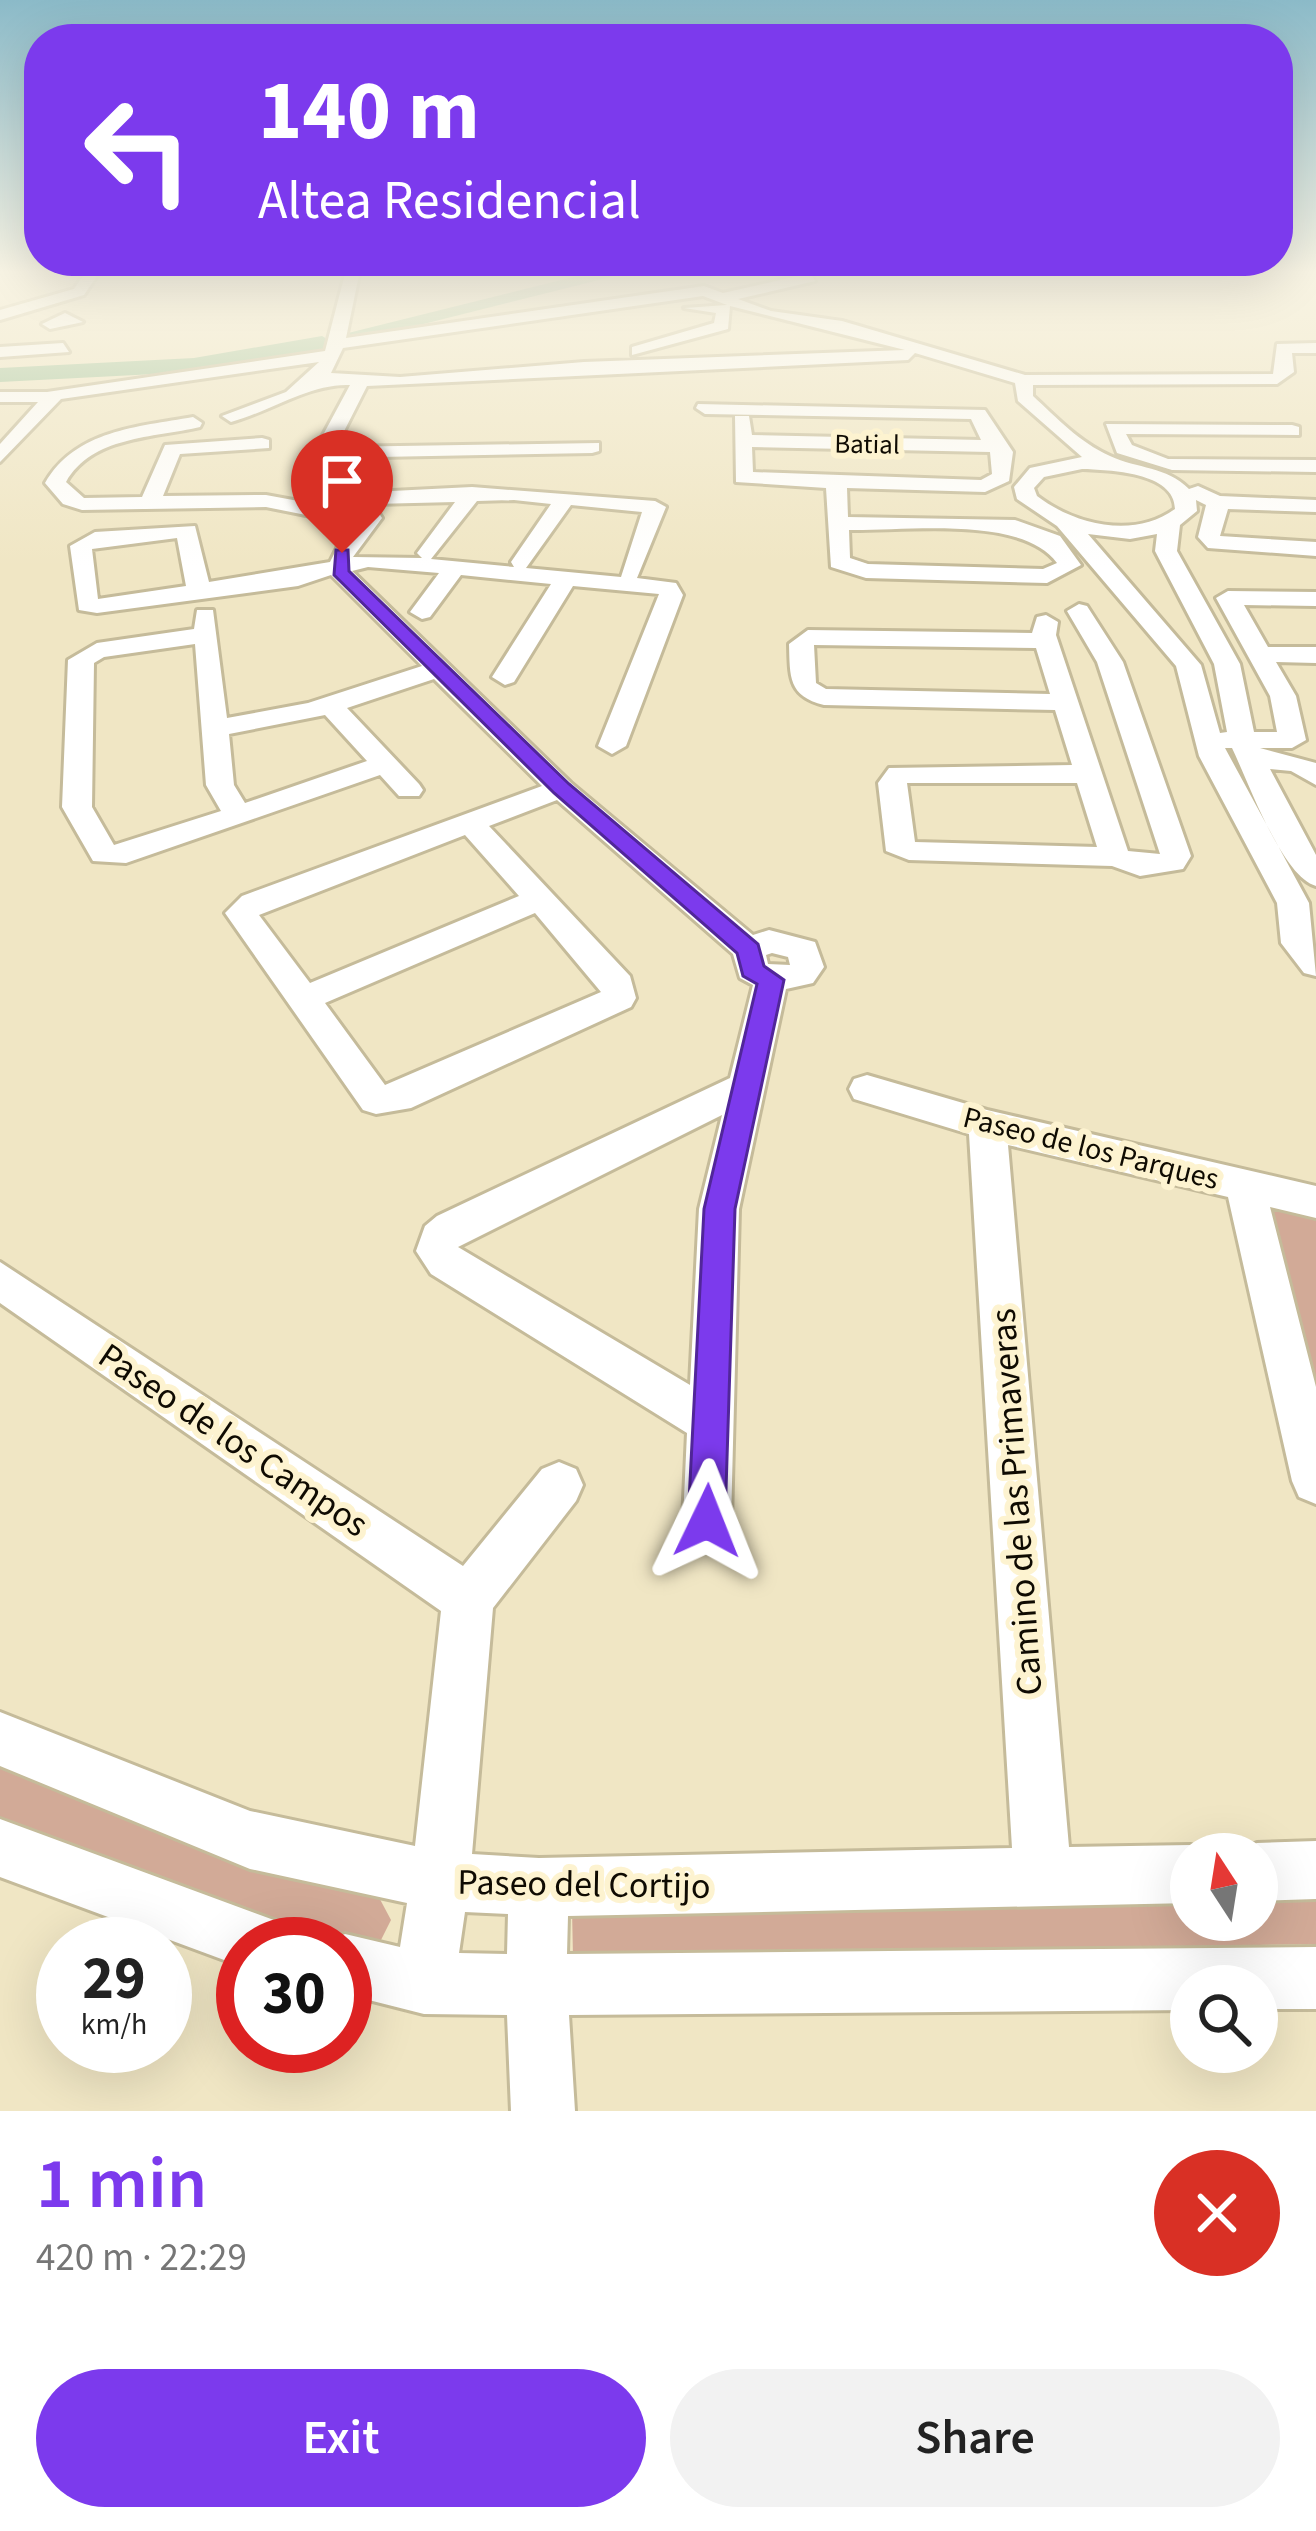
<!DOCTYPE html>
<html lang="en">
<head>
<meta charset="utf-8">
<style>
  :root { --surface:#fff; --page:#f2f2f2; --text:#222; --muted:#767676; --accent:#7c3aed }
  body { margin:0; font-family:"Source Sans 3",sans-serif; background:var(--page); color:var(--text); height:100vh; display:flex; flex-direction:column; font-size:45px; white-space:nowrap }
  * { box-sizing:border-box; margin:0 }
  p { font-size:39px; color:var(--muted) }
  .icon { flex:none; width:66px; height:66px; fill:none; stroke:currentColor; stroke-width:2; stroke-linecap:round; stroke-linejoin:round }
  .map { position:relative; height:2111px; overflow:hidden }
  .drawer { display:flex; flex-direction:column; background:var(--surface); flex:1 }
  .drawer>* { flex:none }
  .top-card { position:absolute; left:24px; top:24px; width:1269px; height:252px; border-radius:48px; box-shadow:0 12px 48px #0002; background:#7c3aed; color:#fff; overflow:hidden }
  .needle { width:78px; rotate:348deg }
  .controls { position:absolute; left:1170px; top:1833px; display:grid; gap:24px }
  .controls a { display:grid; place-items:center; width:108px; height:108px; border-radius:50%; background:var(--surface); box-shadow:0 12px 48px #0002; font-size:60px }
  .speed { position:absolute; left:36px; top:1917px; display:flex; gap:24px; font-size:60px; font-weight:700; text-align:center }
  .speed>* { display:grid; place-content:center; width:156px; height:156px; border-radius:50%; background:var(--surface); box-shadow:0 12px 48px #0002; line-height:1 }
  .speed small { font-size:30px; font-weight:400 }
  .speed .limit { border:18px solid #d22; background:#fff; color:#111 }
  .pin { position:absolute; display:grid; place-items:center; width:102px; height:102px; color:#fff; margin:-123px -51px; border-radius:50% 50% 50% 0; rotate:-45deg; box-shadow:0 0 12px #0007 }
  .pin .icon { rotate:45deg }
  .me { position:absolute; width:132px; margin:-66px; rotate:2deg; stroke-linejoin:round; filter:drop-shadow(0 0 9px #0008) }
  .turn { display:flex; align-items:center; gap:42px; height:252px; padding:0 36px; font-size:54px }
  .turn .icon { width:156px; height:156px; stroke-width:2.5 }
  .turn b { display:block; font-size:84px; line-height:102px }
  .round { display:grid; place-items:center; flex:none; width:126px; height:126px; border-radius:63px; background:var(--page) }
  .head { display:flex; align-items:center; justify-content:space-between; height:204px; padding:0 36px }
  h1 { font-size:72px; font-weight:600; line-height:90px; color:var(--accent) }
  .button { display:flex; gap:24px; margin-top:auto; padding:24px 36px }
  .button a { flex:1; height:138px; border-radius:72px; background:var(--accent); color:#fff; font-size:48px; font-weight:600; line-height:138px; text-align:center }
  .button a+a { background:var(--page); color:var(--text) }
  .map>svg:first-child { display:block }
  .green { fill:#d2aa97 }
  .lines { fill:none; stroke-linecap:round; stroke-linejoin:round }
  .river { fill:#9fc298; fill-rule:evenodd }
  .minor-casing { stroke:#c5bb9a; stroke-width:6 }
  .minor { fill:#fff; fill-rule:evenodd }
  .route { fill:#7c3aed; stroke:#51269a; stroke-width:3 }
  .labels { text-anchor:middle; stroke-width:12; stroke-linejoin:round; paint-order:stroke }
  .far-street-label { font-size:27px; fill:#0f0b02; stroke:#fdf3d0 }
  .street-label { font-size:30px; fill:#0f0b02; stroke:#fdf3d0 }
  .near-street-label { font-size:36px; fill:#0f0b02; stroke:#fdf3d0 }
</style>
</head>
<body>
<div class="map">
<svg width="1316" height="2111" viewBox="0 0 1316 2111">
  <rect width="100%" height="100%" fill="#f0e6c4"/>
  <path class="green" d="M1261 1204 1316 1218V1386Z
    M0 1762 374 1888 391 1920 380 1942 297 1937 0 1828Z
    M1316 1888V1944L573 1958 572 1909 1191 1892V1920H1257V1890Z"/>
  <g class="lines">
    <path class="river" d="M601 270H639L356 341 344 334Z
      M322 336 334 343 330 348 194 372 0 382V368L194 358Z"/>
    <defs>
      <path id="minor" d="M87 270H101L84 295 0 320V310L74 289Z
        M346 270H360L346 338 704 286 723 293 798 276 791 270H808L815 281 738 299 771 311 842 321 1025 375 1273 374 1277 344 1316 343V353H1292L1294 372 1277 384 1033 385V396C1057 418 1079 442 1110 456 1138 469 1166 466 1189 489L1198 486 1220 496 1316 500V512L1228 509 1220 536 1316 542V556L1208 548 1198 537 1206 505 1196 500 1197 511 1180 525 1177 551 1240 664 1254 732H1277L1270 696 1216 598 1228 591 1316 592V606L1244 605 1268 647H1316V663L1276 662 1296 696 1306 740 1292 748H1260L1316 763V785L1291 771 1270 769 1316 855V886C1282 877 1248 781 1232 748H1225L1309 903 1316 976 1304 973 1281 943 1277 903 1199 756 1176 666 1057 526 1017 499 1014 487 1030 468 1082 457 1018 401 1015 383 915 353 908 360 367 386 336 447 599 443V451L592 453 326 458 316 448 350 385C311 383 271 411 231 422L222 416 286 392 319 362 61 399 0 462V444L38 402H0V392H47L325 351ZM703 296 727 305 684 308 716 313 714 323 632 347V355L728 329 730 306 905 350 584 362 400 377 331 373 343 348ZM1082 469C1109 470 1175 472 1175 509 1134 539 1075 525 1037 496L1034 488 1044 477ZM1088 534 1130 539 1157 534 1155 551 1214 664 1227 732 1220 733 1201 665Z
        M65 313 83 322 50 329 42 324Z
        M63 343 69 352 0 357V347Z
        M698 404 985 410 1013 452 1009 481 985 492 847 488 848 517 1015 520 1060 536 1081 565 1047 583 866 578 831 567 826 488 736 482 735 416H749L752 435 981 440 971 419 705 414 696 408ZM752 447 990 452 992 474 981 480 753 472ZM849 530C905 531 1022 515 1057 563L1043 569 868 564 850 558Z
        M193 417 202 423 200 427C153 438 92 436 66 482L84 498 142 497 165 445 262 438 269 440V448L180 454 163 496 266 495 347 510 354 524 359 513 332 502V494L472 487 655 501 666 507 637 578 676 583 683 595 626 746 612 754 598 746 659 594 573 586 514 682 505 685 492 677 551 584 461 575 430 617 422 619 410 612 439 573 368 567 352 571 571 783 753 935 769 930 815 942 824 967 813 983 786 989 739 1209 731 1521 724 1538 707 1545 690 1538 683 1521 687 1433 431 1274 416 1251 425 1226 437 1216 730 1078 753 985 740 978 733 954 557 800 489 826 630 976 636 998 631 1007 411 1108 376 1114 363 1110 225 913 242 896 542 786 434 679 347 708 419 784 423 790 419 796H399L380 775 126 863 93 861 62 807 68 660 97 643 194 629 197 610H213L227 718 308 703 422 666 331 575 298 586 97 613 79 610 70 546 95 532 195 526 209 582 330 562 341 540 331 520 266 507 82 510 63 504 45 483C76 430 137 427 193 417ZM514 500 551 504 511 562 514 567 431 559 477 501ZM455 502 417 553 422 558 353 557 382 518 373 504ZM571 505 642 512 621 577 526 568ZM177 538 186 586 98 599 92 549ZM195 644 206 785 221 811 114 845 92 807 94 663 104 657ZM325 715 367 761 245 803 234 785 229 734ZM465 835 519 896 310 983 259 915ZM535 913 601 992 385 1085 325 1003ZM772 953 788 957 790 965 768 964 766 955ZM722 1115 699 1209 690 1385 458 1247Z
        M1106 424 1292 425 1299 427V435L1126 434 1132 445 1168 459 1316 460V472L1172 470 1117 453Z
        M1079 604 1087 606 1123 662 1191 856 1183 869 1140 876 1112 866 909 860 886 851 878 783 889 768 1072 765 1055 710 824 705C788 696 790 677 789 644L808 630 1032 633 1037 617 1046 615 1058 622 1056 635 1128 851 1160 854 1097 662 1067 611ZM814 645 1036 648 1050 694 826 689 816 683ZM907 783H1077L1097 847 915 842Z
        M867 1075 987 1110 1316 1186V1218L1270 1207 1316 1387V1504L1299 1497 1292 1481 1228 1197 1008 1145 1069 1847 1191 1845 1212 1854H1191V1903L568 1916 567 1954 1316 1947V2009H1257V1986H1191V2010L569 2015 575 2111H511L507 2015 424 2014 345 1994V1944L324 1943 345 1934 400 1947 407 1903 250 1869 0 1766V1712L250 1811 415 1846 441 1611 0 1303V1262L463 1566 542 1469 559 1462 576 1469 583 1485 576 1501 493 1608 472 1854 539 1858 1012 1848 969 1134 854 1099 849 1089 854 1079ZM465 1912 508 1914 507 1954 459 1953Z
        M0 1819 282 1923 291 1944H243V1967L0 1877Z
        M1316 1841V1899L1257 1901V1854L1236 1851 1257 1843Z"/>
    </defs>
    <use href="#minor" class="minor-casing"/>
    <use href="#minor" class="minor"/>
  </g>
  <linearGradient id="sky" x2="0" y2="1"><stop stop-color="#8bbac8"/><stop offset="0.48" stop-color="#f8f4e4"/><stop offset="1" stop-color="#f8f4e4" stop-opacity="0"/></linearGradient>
  <rect width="1316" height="566" fill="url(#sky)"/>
  <path class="route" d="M336 550H348L349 571 569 784 758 944 764 966 784 980 735 1209 725 1521 720 1534 707 1539 694 1534 688 1521 704 1209 757 984 743 976 737 953 554 793 334 575Z"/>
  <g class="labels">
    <g class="far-street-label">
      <text transform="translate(867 444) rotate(1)" y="9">Batial</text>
    </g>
    <g class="street-label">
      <text transform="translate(1091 1148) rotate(14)" y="10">Paseo de los Parques</text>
    </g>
    <g class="near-street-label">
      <text transform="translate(234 1439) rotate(34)" y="13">Paseo de los Campos</text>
      <text transform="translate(1015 1502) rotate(-94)" y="13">Camino de las Primaveras</text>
      <text transform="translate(584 1883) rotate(1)" y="13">Paseo del Cortijo</text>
    </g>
  </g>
</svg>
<div class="controls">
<a><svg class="needle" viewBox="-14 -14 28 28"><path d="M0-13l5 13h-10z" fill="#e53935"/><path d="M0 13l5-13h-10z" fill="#767676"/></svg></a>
<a><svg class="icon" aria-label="search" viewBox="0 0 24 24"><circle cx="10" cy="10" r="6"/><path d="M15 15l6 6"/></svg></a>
</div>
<div class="speed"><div>29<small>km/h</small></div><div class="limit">30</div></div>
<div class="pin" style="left:342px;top:553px;background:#d93025"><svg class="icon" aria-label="arrive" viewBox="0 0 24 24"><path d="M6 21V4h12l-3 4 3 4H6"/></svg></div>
<svg class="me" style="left:707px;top:1521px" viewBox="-20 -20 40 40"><path d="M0-17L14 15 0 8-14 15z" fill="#7c3aed" stroke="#fff" stroke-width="4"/></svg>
<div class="top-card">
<div class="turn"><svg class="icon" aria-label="left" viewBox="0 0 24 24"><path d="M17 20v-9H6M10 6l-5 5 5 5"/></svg><div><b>140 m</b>Altea Residencial</div></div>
</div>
</div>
<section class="drawer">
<div class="head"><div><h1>1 min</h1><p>420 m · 22:29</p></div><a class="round" style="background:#d93025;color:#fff"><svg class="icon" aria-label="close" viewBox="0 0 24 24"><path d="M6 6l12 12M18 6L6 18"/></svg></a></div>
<div class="button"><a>Exit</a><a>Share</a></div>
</section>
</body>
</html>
